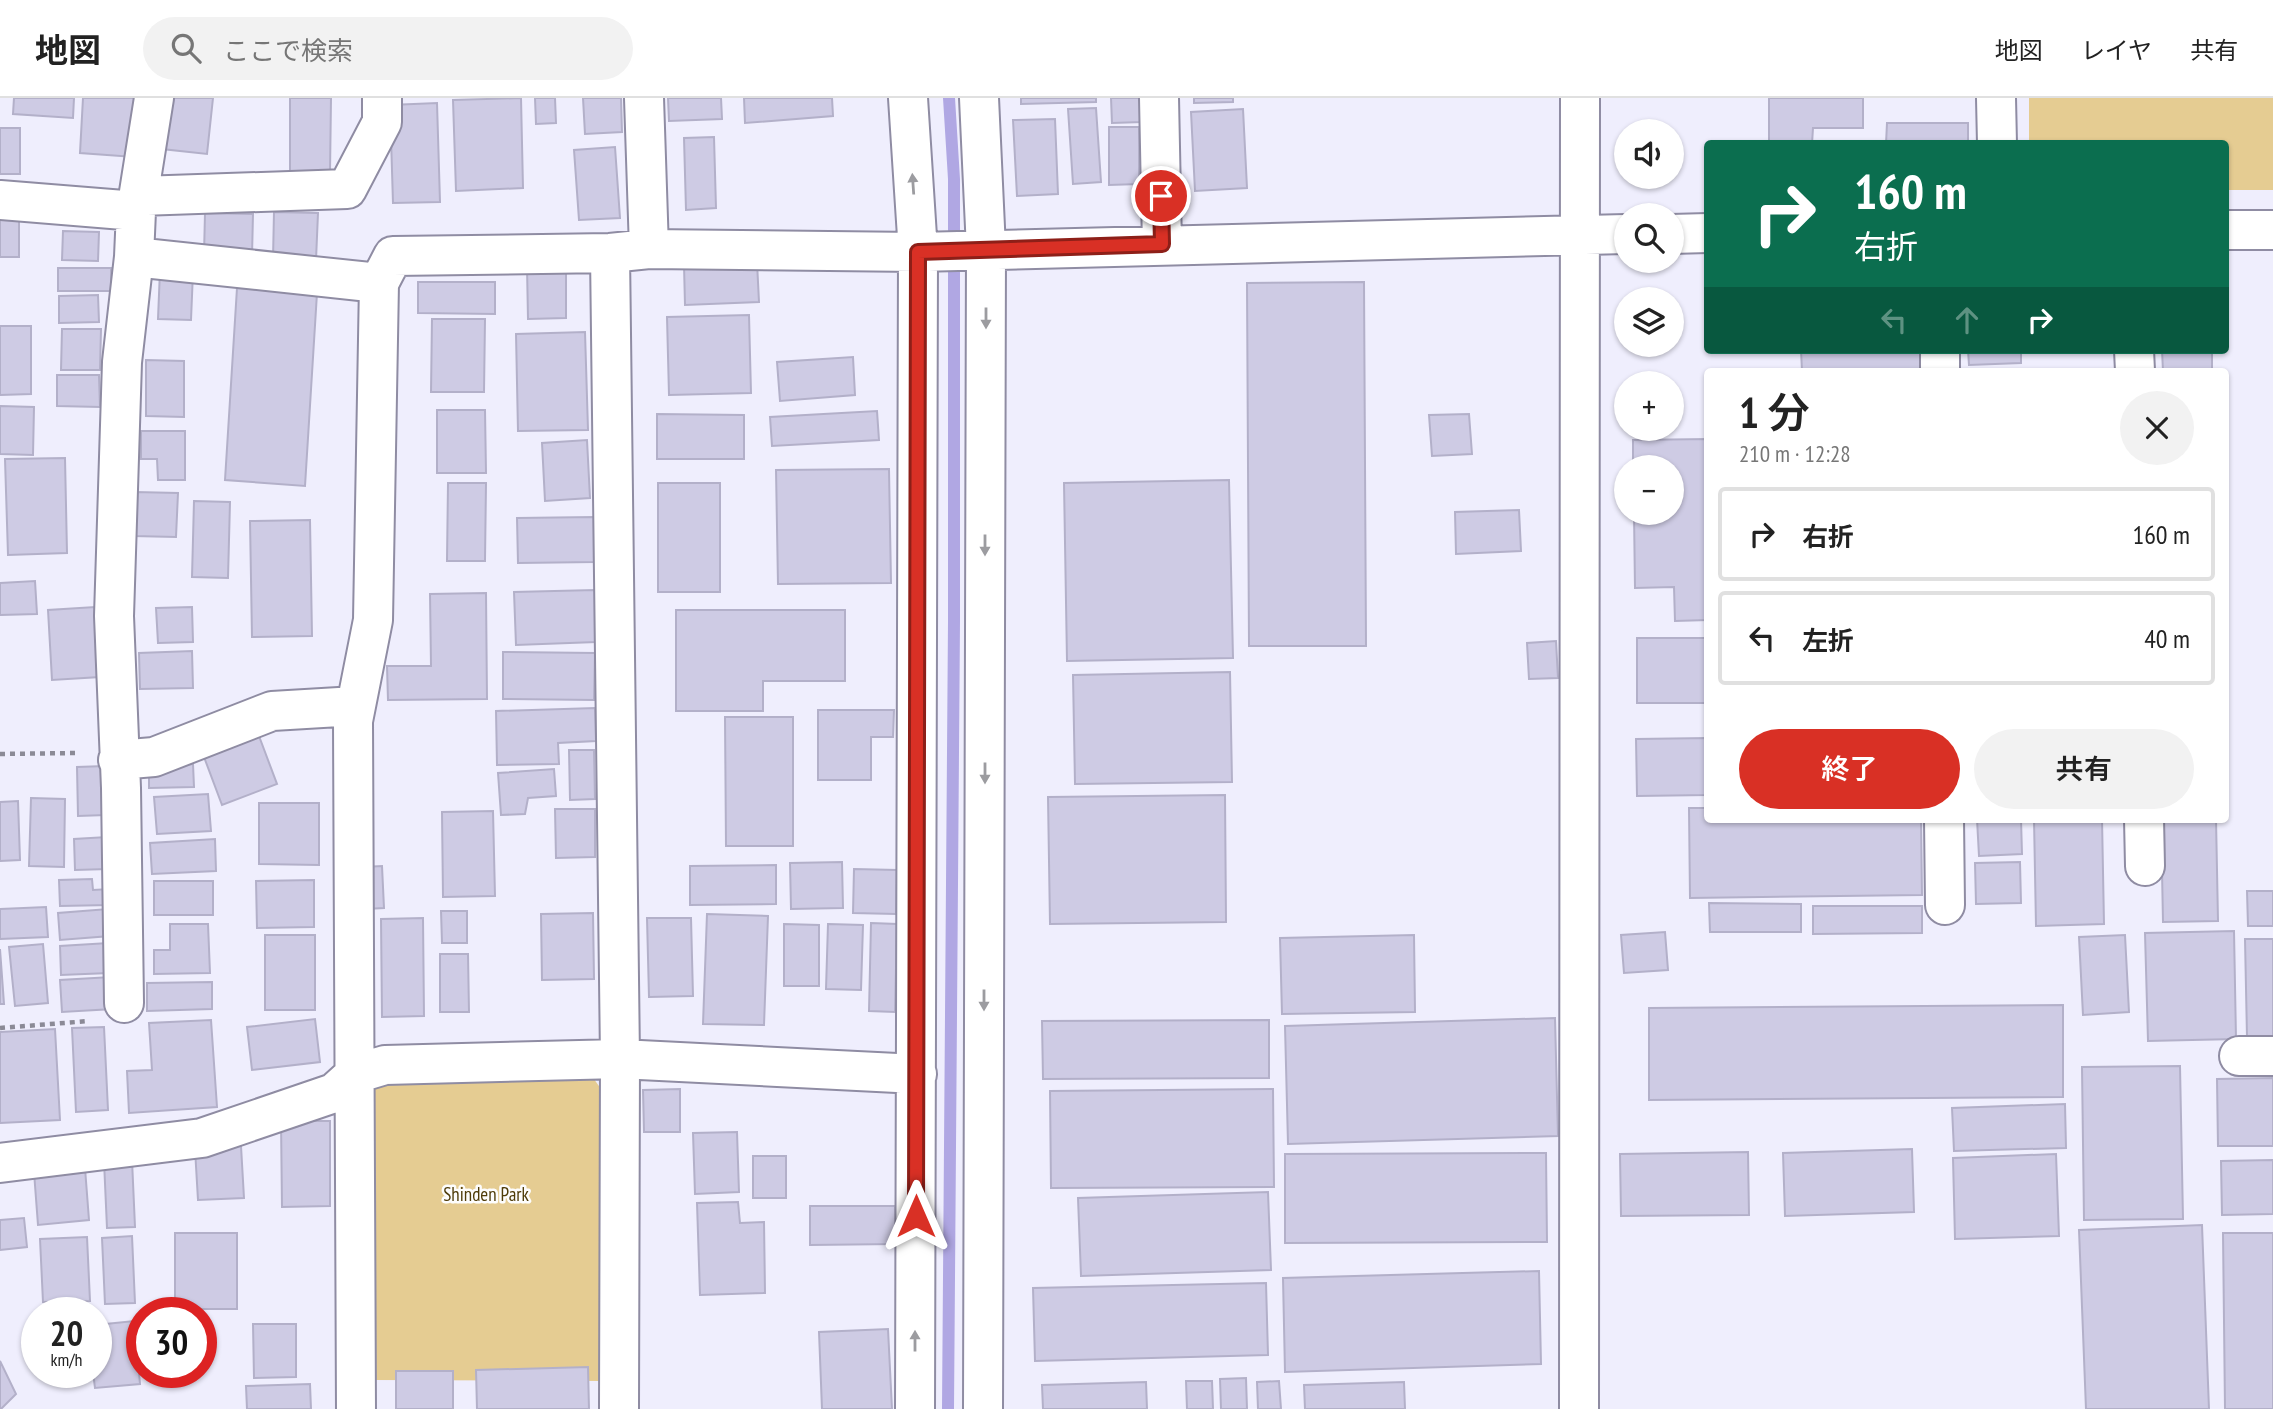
<!DOCTYPE html>
<html lang="ja">
<head>
<meta charset="utf-8">
<style>
  :root { --surface:#fff; --page:#f2f2f2; --text:#222; --muted:#767676; --line:#e0e0e0; --accent:#d93025 }
  body { margin:0; font-family:"PT Sans Narrow","Noto Sans JP",sans-serif; background:var(--page); color:var(--text); height:100vh; display:flex; flex-direction:column; font-size:26px; white-space:nowrap }
  * { box-sizing:border-box; margin:0 }
  p { font-size:23px; color:var(--muted) }
  .icon { flex:none; width:38px; height:38px; fill:none; stroke:currentColor; stroke-width:2; stroke-linecap:round; stroke-linejoin:round }
  .map { position:relative; flex:1; overflow:hidden }
  .sheet { position:absolute; left:1704px; top:270px; width:525px; height:455px; display:flex; flex-direction:column; background:var(--surface); border-radius:7px; box-shadow:0 2px 5px #0004 }
  .sheet>* { flex:none }
  .top-card { position:absolute; left:1704px; top:42px; width:525px; height:214px; border-radius:7px; box-shadow:0 2px 5px #0004; background:#0b6e4f; color:#fff; overflow:hidden }
  .fabs { position:absolute; left:1614px; top:21px; display:grid; gap:14px }
  .fabs a { display:grid; place-items:center; width:70px; height:70px; border-radius:50%; background:var(--surface); box-shadow:0 2px 5px #0004; font-size:35px }
  .speed { position:absolute; left:21px; top:1199px; display:flex; gap:14px; font-size:35px; font-weight:700; text-align:center }
  .speed>* { display:grid; place-content:center; width:91px; height:91px; border-radius:50%; background:var(--surface); box-shadow:0 2px 5px #0004; line-height:1 }
  .speed small { font-size:18px; font-weight:400 }
  .speed .limit { border:10px solid #d22; background:#fff; color:#111 }
  .pin { position:absolute; display:grid; place-items:center; width:60px; height:60px; color:#fff; margin:-30px; border:4px solid #fff; border-radius:50%; box-shadow:0 2px 7px #0007 }
  .me { position:absolute; width:77px; margin:-38px; rotate:0deg; stroke-linejoin:round; filter:drop-shadow(0 0 5px #0008) }
  .turn { display:flex; align-items:center; gap:24px; height:147px; padding:0 35px; font-size:32px }
  .turn .icon { width:91px; height:91px; stroke-width:2.5 }
  .turn b { display:block; font-size:49px; line-height:60px }
  .lanes { display:flex; align-items:center; height:66px; padding:0 35px; background:#0003; justify-content:center; gap:35px; direction:ltr }
  .lanes .off { opacity:.35 }
  .round { display:grid; place-items:center; flex:none; width:74px; height:74px; border-radius:37px; background:var(--page) }
  .overview { display:flex; align-items:center; justify-content:space-between; height:119px; padding:0 35px }
  h1 { font-size:42px; font-weight:600; line-height:52px }
  .action { display:flex; gap:14px; margin-top:auto; padding:14px 35px }
  .action a { flex:1; height:80px; border-radius:42px; background:var(--accent); color:#fff; font-size:28px; font-weight:600; line-height:80px; text-align:center }
  .action a+a { background:var(--page); color:var(--text) }
  ul { padding:0; list-style:none }
  li { display:flex; align-items:center; gap:21px; height:94px; margin:0 14px 10px; padding:0 21px; border:4px solid var(--line); border-radius:7px }
  li div { flex:1 }
  li b { display:block; font-size:26px }
  li em { font-style:normal }
  header { display:flex; align-items:center; gap:42px; box-sizing:border-box; height:98px; padding:0 35px; background:var(--surface); border-bottom:2px solid var(--line) }
  header strong { font-size:33px }
  nav { display:flex; gap:38px; margin-inline-start:auto; font-size:24px }
  .search { width:490px; height:63px; background:var(--page); display:flex; align-items:center; gap:18px; box-sizing:border-box; padding:0 24px; border-radius:38px; color:var(--muted); font-size:26px }
  .map>svg:first-child { display:block }
  .green { fill:#e5cc92 }
  .lines { fill:none; stroke-linecap:round; stroke-linejoin:round }
  .stream { stroke:#b0a7e3; stroke-width:12 }
  .building { fill:#cecbe4; stroke:#b3b0c9; stroke-width:2 }
  .minor-casing { stroke:#8f8ca3; stroke-width:42 }
  .path { stroke:#8b8a96; stroke-width:4.5; stroke-dasharray:5 5; stroke-linecap:butt }
  .minor { stroke:#fff; stroke-width:38 }
  .oneway { fill:#9c9ca0 }
  .route-casing { stroke:#8d1f18; stroke-width:18 }
  .route { stroke:#d93025; stroke-width:12 }
  .labels { text-anchor:middle; stroke-width:5; stroke-linejoin:round; paint-order:stroke }
  .park-label { font-size:19px; fill:#4f3c09; stroke:#fdfdfd }
</style>
</head>
<body>
<header>
<strong>地図</strong>
<div class="search"><svg class="icon" aria-label="search" viewBox="0 0 24 24"><circle cx="10" cy="10" r="6"/><path d="M15 15l6 6"/></svg>ここで検索</div>
<nav><a>地図</a><a>レイヤ</a><a>共有</a></nav>
</header>
<div class="map">
<svg width="2273" height="1311" viewBox="0 0 2273 1311">
  <rect width="100%" height="100%" fill="#efeefd"/>
  <path class="green" d="M2029 0H2273V92H2226V46L2029 45Z
    M589 974 606 998 604 1283 372 1282 364 1002 382 978Z"/>
  <g class="lines">
    <path class="stream" d="M948 1311 954 523V81L949 0"/>
  </g>
  <path class="building" d="M14 0H74L73 20 13 16Z
    M83 0H138L134 59 80 55Z
    M167 0H213L207 56 162 51Z
    M290 0H331L330 75H290Z
    M521 0 523 90 456 93 453 2Z
    M535 0H555L556 25 536 26Z
    M583 0H621L622 34 585 36Z
    M668 0H721L722 21 669 23Z
    M744 0H832L833 18 745 25Z
    M1021 0H1096V4L1021 6Z
    M1111 0H1142V24L1112 25Z
    M1194 0H1233V4L1194 5Z
    M1769 0H1863V30H1813L1812 46H1769Z
    M437 5 440 104 393 105 390 7Z
    M1096 10 1101 84 1073 86 1068 11Z
    M1243 11 1247 90 1195 93 1191 14Z
    M1055 21 1058 96 1017 98 1013 22Z
    M1887 25H1968V46H1886Z
    M1109 29H1139V86L1109 87Z
    M0 30H20V76H0Z
    M714 39 716 110 686 112 684 40Z
    M615 49 620 120 579 122 574 52Z
    M0 113 19 114V159H0Z
    M274 114 318 115 316 162 273 161Z
    M205 115 253 116 252 158 204 157Z
    M63 133 99 134 98 163 62 162Z
    M757 164 759 204 685 207 684 167Z
    M527 169H566V220L528 221Z
    M58 170H111V193H58Z
    M160 172 193 174 191 222 158 221Z
    M418 184H495V216L418 215Z
    M1364 184 1366 548H1249L1247 185Z
    M237 190 317 195 305 388 225 382Z
    M98 197 99 224 59 225V198Z
    M749 217 751 295 669 297 667 219Z
    M432 221H485L484 294H431Z
    M0 228H31V296L0 297Z
    M62 231H101L100 272H61Z
    M585 234 588 332 518 333 516 236Z
    M1801 252H1924L1925 273H1802Z
    M1968 252H2021V265L1969 267Z
    M2162 252H2212V273H2163Z
    M853 259 855 297 780 303 777 264Z
    M146 262 184 263V319L146 318Z
    M57 277H99L100 309 57 308Z
    M0 308 34 309 33 357 0 356Z
    M437 312H485L486 375H437Z
    M877 313 879 342 772 348 770 319Z
    M657 316 744 317V361H657Z
    M1469 316 1472 356 1432 358 1429 317Z
    M141 333H185V382H158L157 361H141Z
    M1708 341V522L1675 523 1674 489 1635 490 1634 415H1671V369H1633V342Z
    M587 342 590 400 545 403 542 345Z
    M65 360 67 455 8 457 5 361Z
    M889 371 891 485 778 486 776 372Z
    M1229 382 1233 560 1067 563 1064 385Z
    M448 385H486L485 463H447Z
    M658 385H720V494H658Z
    M135 394 178 395 176 439 133 438Z
    M194 403 230 404 228 480 192 479Z
    M1519 412 1521 453 1456 456 1455 414Z
    M594 419 595 464 518 465 517 420Z
    M310 422 312 538 252 539 250 423Z
    M35 483 37 516 0 517V485Z
    M595 492 596 544 516 547 514 494Z
    M486 495 487 601 388 602 387 568H431L430 496Z
    M95 509 100 579 52 582 48 512Z
    M192 509 193 544 158 545 156 510Z
    M676 512H845V583H763V613H676Z
    M1637 540H1708V605H1637Z
    M1556 543 1558 580 1529 581 1527 545Z
    M192 553 193 590 140 591 139 555Z
    M503 554 595 555 594 602 503 601Z
    M1230 574 1232 684 1075 686 1073 577Z
    M595 610 596 643 558 645 559 666 497 667 496 613Z
    M818 612H894L893 639H871V682H818Z
    M725 619H793V748H726Z
    M259 638 277 686 222 707 204 659Z
    M1708 640V697L1637 698 1636 641Z
    M569 652H594L595 701 570 702Z
    M193 666 194 689 149 690V667Z
    M105 668 106 717 78 718 77 669Z
    M554 671 556 698 528 700 525 716 501 717 498 675Z
    M208 696 211 733 157 736 154 699Z
    M1225 697 1226 824 1050 826 1048 699Z
    M31 700 65 701 64 769 29 768Z
    M18 703 20 762 0 763V704Z
    M259 705H319V767L259 766Z
    M1689 710H1708V721H1921L1922 797 1690 800Z
    M555 711H595V759L556 760Z
    M493 713 495 798 443 799 442 714Z
    M1977 721H2021L2022 756 1979 758Z
    M2034 721H2102L2104 826 2036 828Z
    M2161 721H2216L2218 823 2163 824Z
    M107 739 108 771 75 772 74 741Z
    M215 741 216 773 152 776 150 745Z
    M842 764 843 810 791 811 790 765Z
    M2020 764 2021 805 1976 806 1975 765Z
    M776 767V806L690 807V768Z
    M382 768 384 810 366 811 363 769Z
    M854 771 897 772 896 816 853 815Z
    M92 781 93 792 110 791V807L60 808 59 782Z
    M314 782V829L257 830 256 783Z
    M154 783H213V817H154Z
    M2247 793H2273V828H2248Z
    M1709 805 1801 806V834H1710Z
    M1813 808H1922V835L1813 836Z
    M46 809 48 839 0 841V811Z
    M108 811 110 838 60 842 58 815Z
    M441 813H467V845H442Z
    M593 815 594 881 542 882 541 816Z
    M707 816 768 818 764 927 703 926Z
    M423 820 424 918 382 919 381 821Z
    M647 820H691L693 898 649 899Z
    M871 825 897 826 895 914 869 913Z
    M170 826H208L210 875 154 876V852H170Z
    M784 826 819 827V888H784Z
    M828 826 863 827 861 892 826 891Z
    M2234 833 2236 941 2148 943 2145 835Z
    M1665 834 1668 872 1624 875 1621 837Z
    M265 837H315V912H265Z
    M1414 837 1415 914 1282 916 1280 840Z
    M2125 837 2129 914 2083 917 2079 839Z
    M2245 841H2273V939H2247Z
    M108 845 109 875 61 877 60 848Z
    M43 846 48 905 15 908 9 849Z
    M0 851 4 906H0Z
    M440 856H468L469 914H440Z
    M111 879 113 911 62 914 60 882Z
    M212 884V911L147 913V885Z
    M2063 907V999L1649 1002V910Z
    M1555 920 1558 1038 1288 1046 1285 928Z
    M315 921 320 964 252 972 247 929Z
    M211 922 217 1009 129 1015 127 973 152 972 149 925Z
    M1269 922V980L1043 981 1042 923Z
    M104 929 108 1012 76 1014 72 930Z
    M55 931 60 1022 0 1025V934Z
    M2180 968 2183 1121 2084 1122 2082 969Z
    M2273 980V1048H2218L2217 981Z
    M680 991V1034H644L643 992Z
    M1273 991 1274 1089 1051 1090 1050 993Z
    M2065 1006 2066 1050 1954 1053 1952 1010Z
    M281 1023H330V1108L282 1109Z
    M737 1034 739 1094 695 1096 693 1035Z
    M241 1048 244 1100 198 1102 195 1051Z
    M1912 1051 1914 1114 1785 1118 1783 1055Z
    M1748 1054 1749 1117 1621 1118 1620 1056Z
    M1546 1055 1547 1144 1285 1145V1056Z
    M2056 1056 2059 1138 1955 1141 1953 1060Z
    M753 1058H786V1100H753Z
    M132 1062 135 1129 107 1130 104 1063Z
    M2273 1062V1116L2222 1117 2221 1063Z
    M85 1070 89 1122 38 1127 34 1074Z
    M1268 1094 1271 1172 1081 1178 1078 1100Z
    M738 1104 740 1125 764 1124 765 1195 700 1197 697 1105Z
    M810 1108H895L896 1146 810 1147Z
    M24 1120 27 1149 0 1152V1122Z
    M2202 1127 2209 1311H2086L2079 1132Z
    M175 1135H237V1211H175Z
    M2223 1135H2273V1311H2225Z
    M132 1138 135 1205 105 1206 102 1140Z
    M87 1139 90 1203 43 1204 40 1141Z
    M1539 1173 1541 1266 1285 1274 1283 1180Z
    M1266 1185 1268 1257 1035 1263 1033 1190Z
    M134 1223 140 1286 95 1290 93 1274H96V1227Z
    M253 1226H296V1279L254 1280Z
    M888 1231 892 1311H822L819 1234Z
    M0 1263 16 1296 1 1311H0Z
    M588 1269 589 1311H477L476 1272Z
    M396 1273H453V1311H396Z
    M1246 1280 1247 1311H1221L1220 1281Z
    M1186 1283H1212L1213 1311H1187Z
    M1279 1283 1281 1311H1258L1257 1284Z
    M1146 1284 1147 1311H1043L1042 1287Z
    M1404 1284 1405 1311H1305L1304 1287Z
    M310 1286 311 1311H247L246 1288Z"/>
  <g class="lines">
    <defs>
      <path id="minor" d="M644 0 649 151
        M908 0 918 154 915 1311
        M979 0 986 151 983 1311
        M1159 0 1162 147
        M1996 0 1997 46
        M140 98 347 91 382 24V0
        M0 102 136 113
        M2226 132H2273
        M1671 136 1708 135
        M610 155 620 961 619 1311
        M134 159 379 185
        M1940 252V273
        M2134 252 2135 273
        M118 662 154 659 272 613 356 608
        M1944 721 1945 807
        M2144 721 2145 768
        M124 905 121 690 114 518 122 264 134 159 136 113 154 0
        M2239 958H2273
        M0 1065 202 1040 334 995 355 976 385 967 620 961 917 976
        M356 1311 353 623 373 522 379 185 393 158 610 155 649 151 918 154 1626 136
        M1579 1311 1580 0"/>
    </defs>
    <use href="#minor" class="minor-casing"/>
    <path class="path" d="M0 656 78 655
      M0 930 89 923"/>
    <use href="#minor" class="minor"/>
  </g>
  <defs><path id="oneway-solid" d="M-6-.8H1V-3.2L6.5 0L1 3.2V.8H-6Z" transform="scale(1.75)"/></defs>
  <g class="oneway">
    <use href="#oneway-solid" transform="translate(913 86) rotate(-94)"/>
    <use href="#oneway-solid" transform="translate(986 220) rotate(90)"/>
    <use href="#oneway-solid" transform="translate(985 447) rotate(90)"/>
    <use href="#oneway-solid" transform="translate(985 675) rotate(90)"/>
    <use href="#oneway-solid" transform="translate(984 902) rotate(90)"/>
    <use href="#oneway-solid" transform="translate(915 1243) rotate(-90)"/>
  </g>
  <g class="lines">
    <defs>
      <path id="route" d="M916 1118 918 154 1162 146 1161 98"/>
    </defs>
    <use href="#route" class="route-casing"/>
    <use href="#route" class="route"/>
  </g>
  <g class="labels">
    <g class="park-label">
      <text x="486" y="1103">Shinden Park</text>
    </g>
  </g>
</svg>
<div class="fabs">
<a><svg class="icon" aria-label="sound" viewBox="0 0 24 24"><path d="M4 9h4l5-4v14l-5-4H4zM17 9q2 3 0 6"/></svg></a>
<a><svg class="icon" aria-label="search" viewBox="0 0 24 24"><circle cx="10" cy="10" r="6"/><path d="M15 15l6 6"/></svg></a>
<a><svg class="icon" aria-label="layers" viewBox="0 0 24 24"><path d="M12 4l9 5-9 5-9-5zM3 14l9 5 9-5"/></svg></a>
<a>+</a>
<a>−</a>
</div>
<div class="speed"><div>20<small>km/h</small></div><div class="limit">30</div></div>
<div class="pin" style="left:1161px;top:98px;background:#d93025"><svg class="icon" aria-label="arrive" viewBox="0 0 24 24"><path d="M6 21V4h12l-3 4 3 4H6"/></svg></div>
<svg class="me" style="left:916px;top:1118px" viewBox="-20 -20 40 40"><path d="M0-17L14 15 0 8-14 15z" fill="#d93025" stroke="#fff" stroke-width="4"/></svg>
<div class="top-card">
<div class="turn"><svg class="icon" aria-label="right" viewBox="0 0 24 24"><path d="M7 20v-9h11M14 6l5 5-5 5"/></svg><div><b>160 m</b>右折</div></div>
<div class="lanes"><svg class="icon off" aria-label="left" viewBox="0 0 24 24"><path d="M17 20v-9H6M10 6l-5 5 5 5"/></svg><svg class="icon off" aria-label="ahead" viewBox="0 0 24 24"><path d="M12 20V5M6 11l6-6 6 6"/></svg><svg class="icon" aria-label="right" viewBox="0 0 24 24"><path d="M7 20v-9h11M14 6l5 5-5 5"/></svg></div>
</div>
<section class="sheet">
<div class="overview"><div><h1>1 分</h1><p>210 m · 12:28</p></div><a class="round"><svg class="icon" aria-label="close" viewBox="0 0 24 24"><path d="M6 6l12 12M18 6L6 18"/></svg></a></div>
<ul>
<li><svg class="icon" aria-label="right" viewBox="0 0 24 24"><path d="M7 20v-9h11M14 6l5 5-5 5"/></svg><div><b>右折</b></div><em>160 m</em></li>
<li><svg class="icon" aria-label="left" viewBox="0 0 24 24"><path d="M17 20v-9H6M10 6l-5 5 5 5"/></svg><div><b>左折</b></div><em>40 m</em></li>
</ul>
<div class="action"><a>終了</a><a>共有</a></div>
</section>
</div>
</body>
</html>
